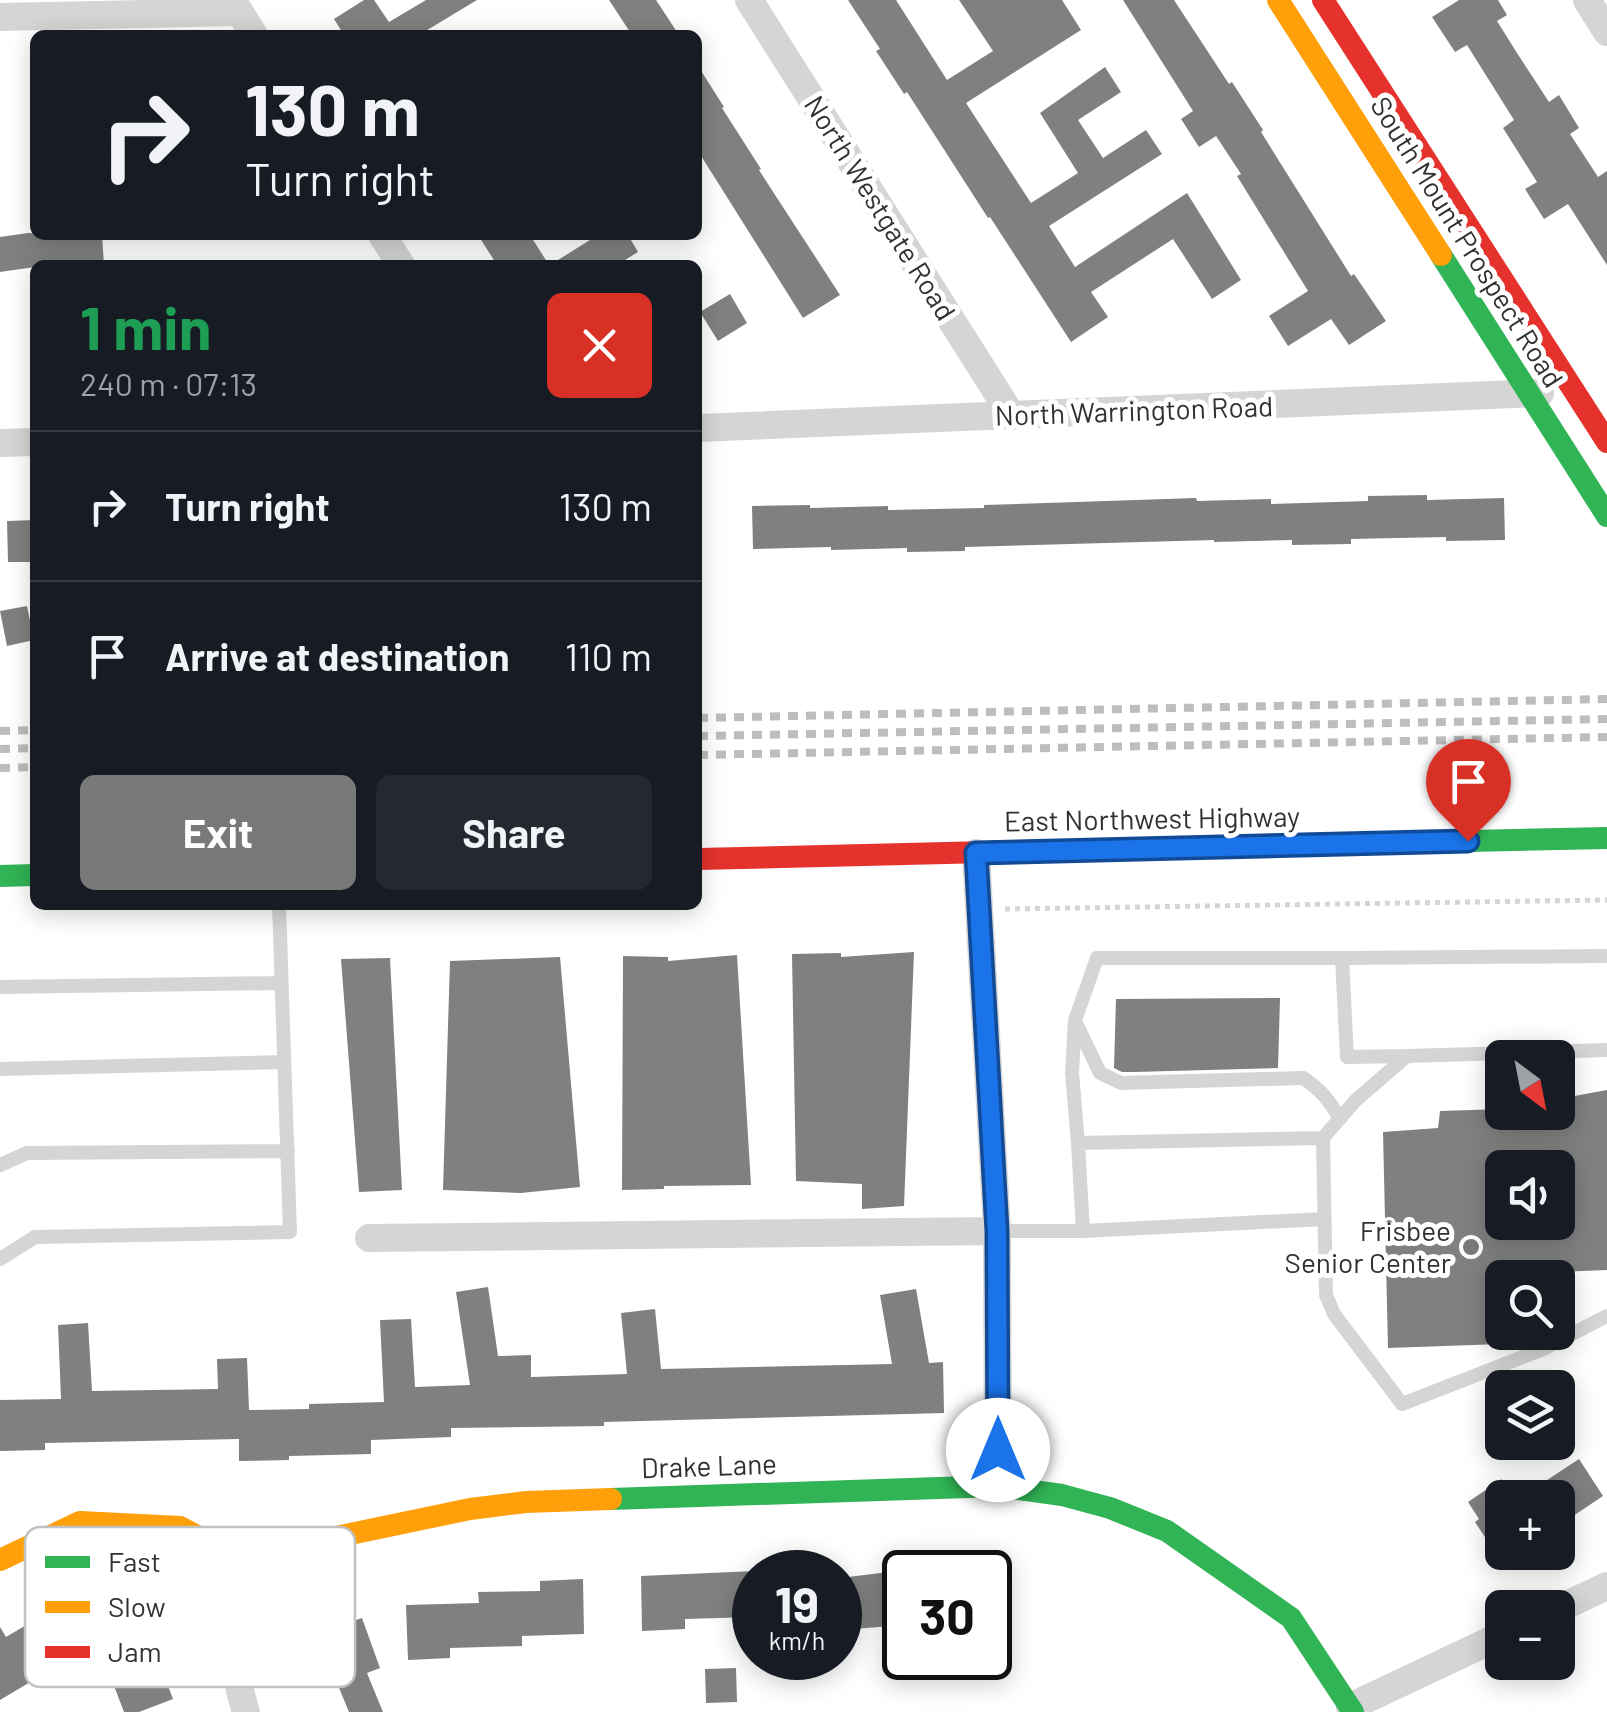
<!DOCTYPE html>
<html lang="en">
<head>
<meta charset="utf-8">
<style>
  :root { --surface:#171b24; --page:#242831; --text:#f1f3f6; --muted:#9ea1a6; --line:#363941; --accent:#797979 }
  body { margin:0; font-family:Barlow,sans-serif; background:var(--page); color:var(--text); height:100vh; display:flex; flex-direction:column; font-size:38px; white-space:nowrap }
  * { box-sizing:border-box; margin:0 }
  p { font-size:32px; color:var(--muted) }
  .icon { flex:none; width:55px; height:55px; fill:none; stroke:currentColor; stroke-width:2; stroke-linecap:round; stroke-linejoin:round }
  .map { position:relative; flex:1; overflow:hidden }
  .details { position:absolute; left:30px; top:260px; width:672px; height:650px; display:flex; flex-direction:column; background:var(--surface); border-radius:15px; box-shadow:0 5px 25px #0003 }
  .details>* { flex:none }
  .banner { position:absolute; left:30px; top:30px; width:672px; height:210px; border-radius:15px; box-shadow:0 5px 25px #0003; background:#171b24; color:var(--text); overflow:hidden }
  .needle { width:65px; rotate:148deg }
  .tools { position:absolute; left:1485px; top:1040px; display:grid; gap:20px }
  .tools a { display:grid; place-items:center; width:90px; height:90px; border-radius:15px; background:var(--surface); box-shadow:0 5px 25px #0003; font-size:50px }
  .speed { position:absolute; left:732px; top:1550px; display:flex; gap:20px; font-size:50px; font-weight:700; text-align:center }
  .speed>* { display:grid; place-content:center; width:130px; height:130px; border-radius:50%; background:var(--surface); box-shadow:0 5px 25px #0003; line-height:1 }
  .speed small { font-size:25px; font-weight:400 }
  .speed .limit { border:5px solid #111; border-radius:15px; background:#fff; color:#111 }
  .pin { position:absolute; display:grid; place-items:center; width:85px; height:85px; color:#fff; margin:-102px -42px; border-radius:50% 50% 50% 0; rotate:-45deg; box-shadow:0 0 10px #0007 }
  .pin .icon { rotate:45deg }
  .me { position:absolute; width:110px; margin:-55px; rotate:0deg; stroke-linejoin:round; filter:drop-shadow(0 0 8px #0008) }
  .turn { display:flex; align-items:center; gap:35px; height:210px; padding:0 50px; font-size:45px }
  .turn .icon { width:130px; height:130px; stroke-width:2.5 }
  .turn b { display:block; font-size:70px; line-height:85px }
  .round { display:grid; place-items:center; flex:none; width:105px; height:105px; border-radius:15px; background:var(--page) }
  .head { display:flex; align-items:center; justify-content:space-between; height:170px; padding:0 50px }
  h1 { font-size:60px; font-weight:700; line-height:75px; color:#1e9e55 }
  .primary-button { display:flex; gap:20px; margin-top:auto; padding:20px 50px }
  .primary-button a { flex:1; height:115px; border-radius:15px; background:var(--accent); color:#fff; font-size:40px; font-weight:700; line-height:115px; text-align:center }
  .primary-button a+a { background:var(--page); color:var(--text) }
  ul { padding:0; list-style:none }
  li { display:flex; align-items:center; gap:30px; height:150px; padding:0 50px; border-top:2px solid var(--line) }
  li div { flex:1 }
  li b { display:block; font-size:38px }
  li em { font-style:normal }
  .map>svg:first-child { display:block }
  .building { fill:#808080; fill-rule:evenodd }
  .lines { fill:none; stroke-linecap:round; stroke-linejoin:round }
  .path { stroke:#d5d5d5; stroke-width:5; stroke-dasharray:5 5; stroke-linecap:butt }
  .lane { stroke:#d5d5d5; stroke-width:14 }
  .street { stroke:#d5d5d5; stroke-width:28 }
  .fast { stroke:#30b455; stroke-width:22 }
  .slow { stroke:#ff9f0a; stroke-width:22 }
  .jam { stroke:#e5322d; stroke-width:22 }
  .rail { stroke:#bdbdbd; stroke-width:8; stroke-dasharray:10 8; stroke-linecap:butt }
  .route-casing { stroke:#114b97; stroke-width:25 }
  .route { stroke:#1a73e8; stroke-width:18 }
  .poi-dot { fill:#797979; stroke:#fff; stroke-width:4 }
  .labels { text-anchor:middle; stroke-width:10; stroke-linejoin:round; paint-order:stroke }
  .street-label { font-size:28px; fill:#313131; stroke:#fff }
  .poi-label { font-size:28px; fill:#313131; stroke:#fff; text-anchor:end }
  .key { fill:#fff; stroke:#c1c1c1; stroke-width:2.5 }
  .key-label { font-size:28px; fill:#313131 }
</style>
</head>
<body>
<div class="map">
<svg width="1607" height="1712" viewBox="0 0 1607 1712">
  <rect width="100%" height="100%" fill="#fff"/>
  <path class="building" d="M364 0H374L389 22 426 0H477L419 35H344L334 19Z
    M609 0H656L679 35H632Z
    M848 0H896L947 80 993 51 959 0H1062L1081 30 966 103 1031 203 1078 173 1040 113 1105 67 1121 92 1078 120 1103 158 1146 130 1162 154 1049 226 1075 267 1187 193 1241 280 1212 299 1173 239 1091 292 1108 317 1071 342 990 217 988 218 907 92 904 94 876 51 880 49Z
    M1123 0H1174L1229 84 1232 82 1263 130 1261 132 1351 276 1354 274 1386 321 1349 345 1331 319 1288 346 1269 316 1308 291 1237 176 1241 174 1216 136 1199 147 1181 119 1193 111Z
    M1459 0H1498L1507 15 1497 21 1517 53 1549 102 1559 95 1579 128 1570 134 1598 177 1607 171V265L1568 204 1544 219 1525 189 1537 182 1503 128 1514 120 1467 45 1455 52 1432 17Z
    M698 66 724 107 722 108 761 169 759 170 840 295 803 318 698 151Z
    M28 233 102 235 104 265H35V267L0 272V237Z
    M478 235H530L549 265H497Z
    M598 235H628L638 252 617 265H550Z
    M730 294 747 323 718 341 700 312Z
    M1427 495V500L1504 498 1505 540 1446 541V537L1351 539V544L1292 545V540L1214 542V540L965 547V551L907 552V548L831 550V547L753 549 752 506 810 505V508L888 506V510L984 508V505L1196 498 1197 501 1271 499V504L1368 501V496Z
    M35 520V562H8L7 521Z
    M27 606 34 640 7 646 0 611Z
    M914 952 904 1206 862 1209V1184L796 1181 792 954 841 953V957Z
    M737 955 751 1185 664 1186V1189L622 1190 623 956 668 957V961Z
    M560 957 580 1187 521 1193 443 1190 450 961Z
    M390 958 402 1190 359 1192 341 959Z
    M1280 998 1278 1068 1134 1072H1122L1114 1068 1116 999Z
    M1607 1090V1270L1558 1272V1278H1502V1344L1388 1348 1383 1132 1438 1128 1440 1111 1502 1109V1112H1558V1099ZM1502 1168H1558V1222H1502Z
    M488 1287 498 1356 531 1355V1377L627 1374 621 1313 655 1309 661 1369 892 1364 880 1295 916 1289 929 1363 943 1362 944 1413 604 1422V1426L451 1428V1437L371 1440V1454L289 1456V1460L239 1461V1439L45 1443V1450L0 1451V1400L61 1399 58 1325 88 1323 92 1391 218 1389 217 1359 247 1358 249 1410 309 1409V1404L384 1402 380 1320 411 1319 415 1387 470 1385 456 1292Z
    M1579 1459 1603 1496 1558 1526V1498H1520Z
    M1502 1479V1563L1475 1522 1479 1519 1468 1502Z
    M905 1570V1625L840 1630V1578Z
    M755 1571V1617L685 1619V1629L642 1631 641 1576Z
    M583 1579 584 1634 522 1636V1646L450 1648V1658L408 1660 406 1605 479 1603 478 1592 540 1591V1581Z
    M135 1600 173 1699 139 1712H124L88 1618Z
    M43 1615 61 1647 25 1669 32 1681 0 1700V1627L6 1637Z
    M362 1618 380 1668 367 1673 383 1712H349L337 1683 335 1684 318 1633Z
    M736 1668 737 1702 706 1703 705 1669Z"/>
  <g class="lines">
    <path class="path" d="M1005 909 1607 900"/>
    <path class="lane" d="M0 987 281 983
      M1077 1025 1100 1073 1121 1083 1303 1078C1320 1089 1330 1101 1340 1119
      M1607 1050 1407 1056 1356 1100 1323 1138 1326 1295 1334 1314 1402 1404 1541 1350 1607 1316
      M1407 1056 1347 1057 1342 958 1607 956
      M0 1069 284 1062
      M1323 1138 1078 1143 1083 1231 1324 1219
      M1078 1143 1072 1073 1075 1020 1097 958H1342
      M0 1165 27 1153 288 1151
      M997 1231H1083
      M0 1259 35 1237 290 1232 279 905"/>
    <path class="street" d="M232 0 254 35
      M749 0 1012 416
      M1587 0 1607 32
      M0 17 240 12
      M382 235 401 265
      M698 428 1540 393
      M0 443 35 442
      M976 853 997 1231 998 1486
      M369 1238 997 1231
      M218 1547 240 1691 246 1712
      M1558 1609 1607 1586
      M1350 1707 1502 1635"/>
    <path class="fast" d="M1441 255 1607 516
      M1200 847 1607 838
      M0 876 35 875
      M611 1499 998 1486 1062 1495 1110 1508 1167 1531 1291 1618 1353 1712"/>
    <path class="slow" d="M1278 0 1441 255
      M0 1560 80 1522 180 1527 218 1547 283 1548 470 1509 526 1502 611 1499"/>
    <path class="jam" d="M1323 0 1607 442
      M698 859 1200 847"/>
    <path class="rail" d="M698 718 1607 699
      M0 731 35 730
      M698 736 1607 719
      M0 749 35 748
      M698 755 1607 737
      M0 768 35 767"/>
  </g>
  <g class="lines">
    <defs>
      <path id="route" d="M998 1450 997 1231 976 853 1468 841"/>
    </defs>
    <use href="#route" class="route-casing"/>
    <use href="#route" class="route"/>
  </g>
  <circle class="poi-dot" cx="1471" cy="1247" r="10"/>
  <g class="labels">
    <g class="street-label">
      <text transform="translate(880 208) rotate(58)" y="10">North Westgate Road</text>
      <text transform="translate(1467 242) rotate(58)" y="10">South Mount Prospect Road</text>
      <text transform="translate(1134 411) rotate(-2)" y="10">North Warrington Road</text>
      <text transform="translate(1152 819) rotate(-1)" y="10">East Northwest Highway</text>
      <text transform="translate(709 1466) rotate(-2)" y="10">Drake Lane</text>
    </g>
    <g class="poi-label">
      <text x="1451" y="1241">Frisbee<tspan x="1451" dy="32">Senior Center</tspan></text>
    </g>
  </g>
  <rect x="25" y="1527" width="330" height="160" rx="15" class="key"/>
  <rect x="45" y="1556" width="45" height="12" fill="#30b455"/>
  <rect x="45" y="1601" width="45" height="12" fill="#ff9f0a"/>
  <rect x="45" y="1646" width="45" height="12" fill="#e5322d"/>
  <g class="key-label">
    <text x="108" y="1572">Fast</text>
    <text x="108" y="1617">Slow</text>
    <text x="108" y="1662">Jam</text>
  </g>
</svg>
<div class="tools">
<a><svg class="needle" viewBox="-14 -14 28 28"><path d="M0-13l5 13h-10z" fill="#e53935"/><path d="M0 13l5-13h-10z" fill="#9ea1a6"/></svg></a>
<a><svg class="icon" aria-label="sound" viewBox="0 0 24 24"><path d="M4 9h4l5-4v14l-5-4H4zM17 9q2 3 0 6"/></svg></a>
<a><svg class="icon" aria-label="search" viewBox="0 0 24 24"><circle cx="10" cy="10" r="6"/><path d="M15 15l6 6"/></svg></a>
<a><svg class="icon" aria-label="layers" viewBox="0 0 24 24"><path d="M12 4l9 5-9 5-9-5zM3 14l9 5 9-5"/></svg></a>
<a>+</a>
<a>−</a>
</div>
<div class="speed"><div>19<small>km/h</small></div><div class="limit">30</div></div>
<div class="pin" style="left:1468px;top:841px;background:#d93025"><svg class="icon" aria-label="arrive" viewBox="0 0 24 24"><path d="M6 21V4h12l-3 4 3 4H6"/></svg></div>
<svg class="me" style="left:998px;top:1450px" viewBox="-20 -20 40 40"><circle r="19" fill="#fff"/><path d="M0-13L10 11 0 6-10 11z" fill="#1a73e8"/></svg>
<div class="banner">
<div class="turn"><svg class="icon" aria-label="right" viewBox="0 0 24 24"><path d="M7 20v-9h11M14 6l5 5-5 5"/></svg><div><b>130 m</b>Turn right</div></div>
</div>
<section class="details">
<div class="head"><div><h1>1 min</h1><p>240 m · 07:13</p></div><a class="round" style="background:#d93025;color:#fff"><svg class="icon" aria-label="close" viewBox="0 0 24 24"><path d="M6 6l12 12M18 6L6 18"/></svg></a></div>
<ul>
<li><svg class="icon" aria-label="right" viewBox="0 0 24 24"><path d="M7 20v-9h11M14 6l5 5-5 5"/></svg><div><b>Turn right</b></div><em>130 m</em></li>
<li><svg class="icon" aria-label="arrive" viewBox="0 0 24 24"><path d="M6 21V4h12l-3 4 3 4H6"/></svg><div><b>Arrive at destination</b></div><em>110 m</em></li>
</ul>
<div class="primary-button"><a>Exit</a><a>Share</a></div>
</section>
</div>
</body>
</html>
